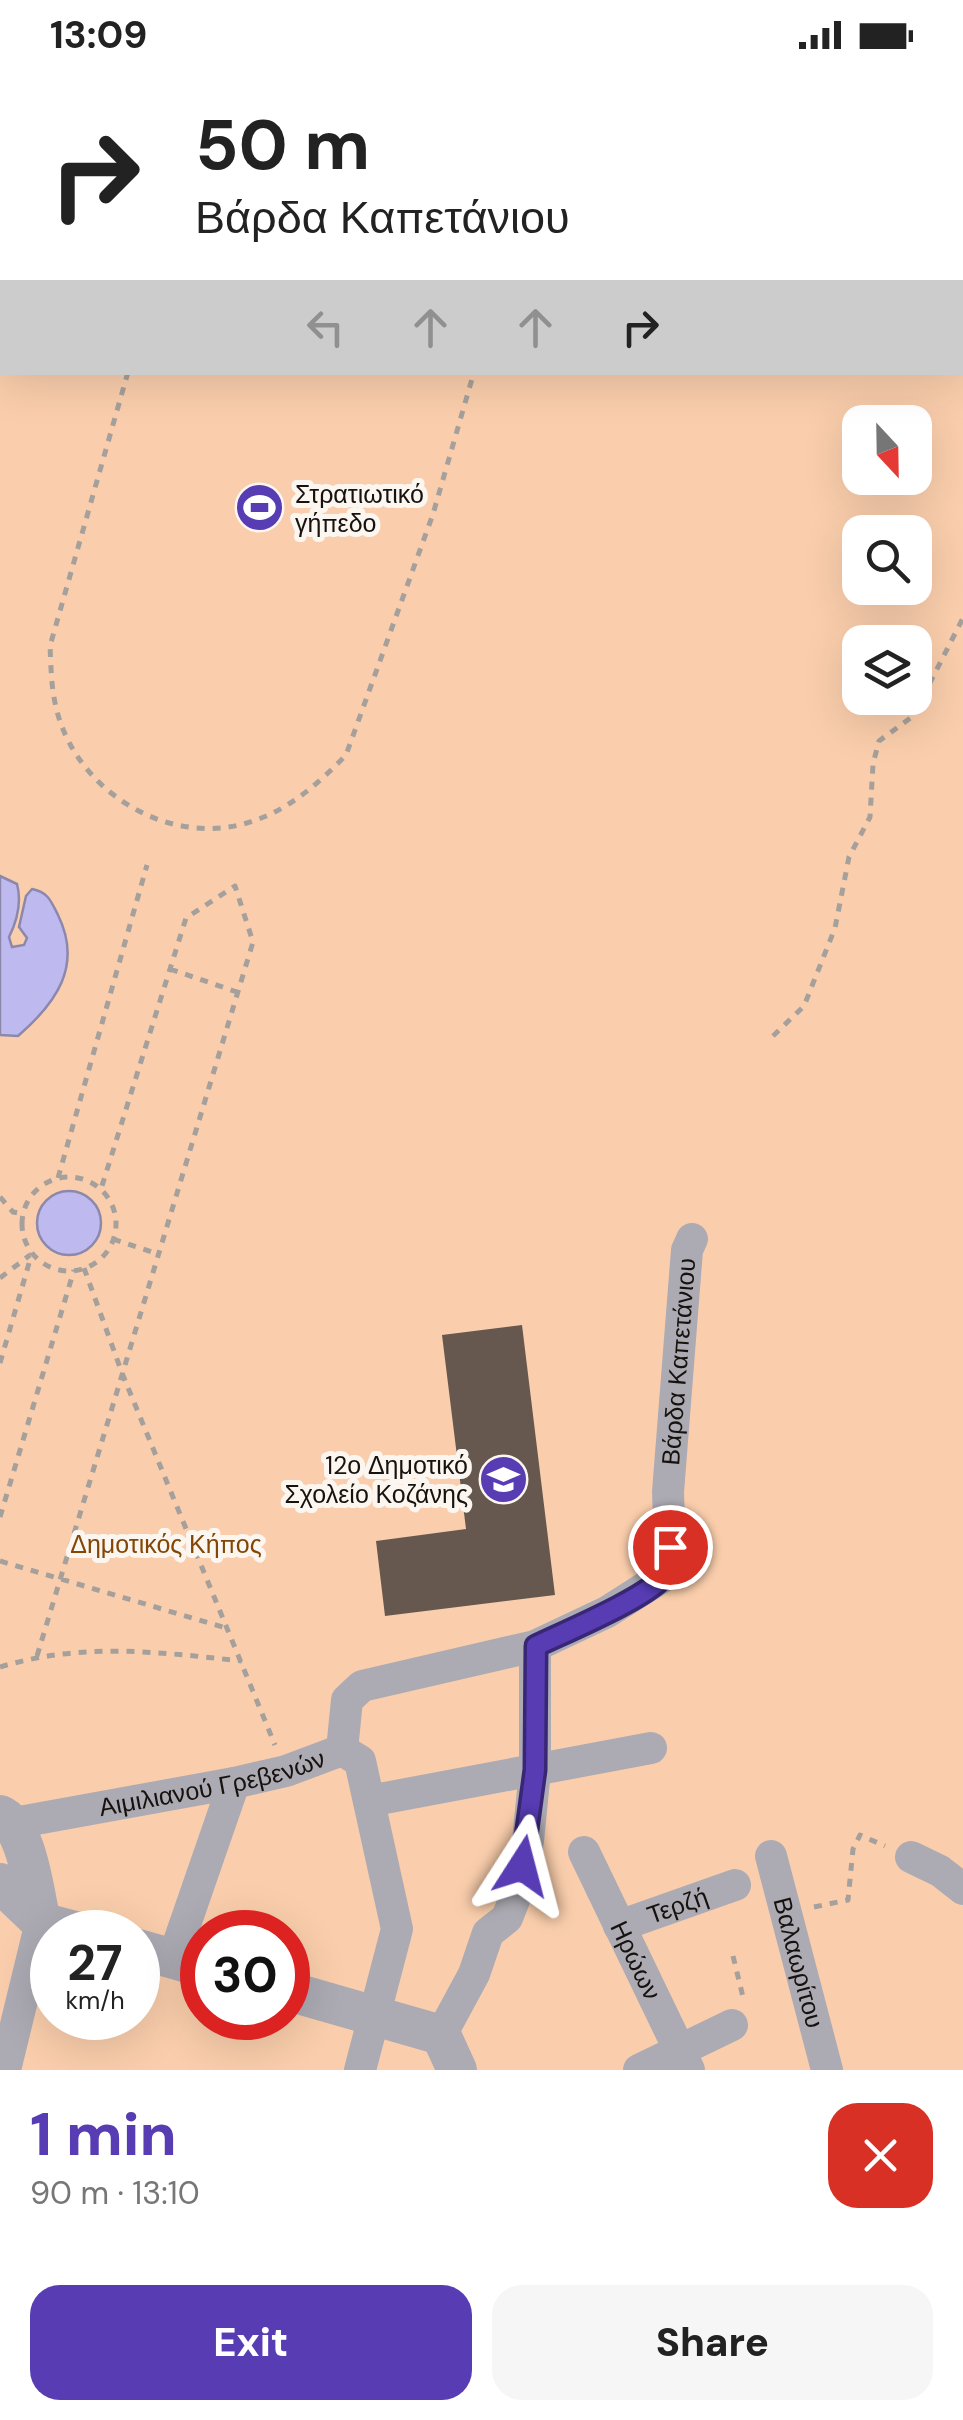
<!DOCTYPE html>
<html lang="en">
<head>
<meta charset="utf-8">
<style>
  :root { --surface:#fff; --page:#f6f6f6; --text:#222; --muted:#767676; --accent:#573cb4 }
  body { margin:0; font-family:"DM Sans",sans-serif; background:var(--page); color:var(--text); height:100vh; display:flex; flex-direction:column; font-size:38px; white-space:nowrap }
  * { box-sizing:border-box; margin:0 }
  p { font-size:32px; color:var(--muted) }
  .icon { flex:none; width:55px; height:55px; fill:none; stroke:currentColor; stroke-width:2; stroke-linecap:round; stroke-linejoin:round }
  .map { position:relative; height:2000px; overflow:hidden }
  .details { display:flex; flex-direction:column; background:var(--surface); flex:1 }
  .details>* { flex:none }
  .guide { position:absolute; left:0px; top:0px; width:965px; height:305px; box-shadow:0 10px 40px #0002; background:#fff; color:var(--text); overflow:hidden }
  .needle { width:65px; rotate:158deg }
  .tools { position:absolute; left:842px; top:335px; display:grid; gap:20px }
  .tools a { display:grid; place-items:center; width:90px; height:90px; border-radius:20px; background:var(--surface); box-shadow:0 10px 40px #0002; font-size:50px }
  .speed { position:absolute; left:30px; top:1840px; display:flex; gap:20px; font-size:50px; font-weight:700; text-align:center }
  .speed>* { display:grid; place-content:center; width:130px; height:130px; border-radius:50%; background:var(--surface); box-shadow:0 10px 40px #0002; line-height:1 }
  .speed small { font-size:25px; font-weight:400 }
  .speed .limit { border:15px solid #d22; background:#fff; color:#111 }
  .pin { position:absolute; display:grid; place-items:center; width:85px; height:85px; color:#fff; margin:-42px; border:5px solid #fff; border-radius:50%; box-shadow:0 2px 10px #0007 }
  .me { position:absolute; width:110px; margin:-55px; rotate:9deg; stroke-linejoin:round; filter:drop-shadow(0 0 8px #0008) }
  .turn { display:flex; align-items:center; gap:35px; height:210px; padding:0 30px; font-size:45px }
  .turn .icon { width:130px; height:130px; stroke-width:2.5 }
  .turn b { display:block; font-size:70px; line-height:85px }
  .lanes { display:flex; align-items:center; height:95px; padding:0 30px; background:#0003; justify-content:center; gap:50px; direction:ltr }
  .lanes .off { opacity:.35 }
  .round { display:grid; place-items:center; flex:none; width:105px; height:105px; border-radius:30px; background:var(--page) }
  .overview { display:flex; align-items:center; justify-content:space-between; height:170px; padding:0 30px }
  h1 { font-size:60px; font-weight:800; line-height:75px; color:var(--accent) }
  .action { display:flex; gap:20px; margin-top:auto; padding:20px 30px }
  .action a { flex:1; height:115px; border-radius:30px; background:var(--accent); color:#fff; font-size:40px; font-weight:800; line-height:115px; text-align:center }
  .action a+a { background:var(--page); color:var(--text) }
  .status { display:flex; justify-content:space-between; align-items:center; height:70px; padding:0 50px; background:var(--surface); direction:ltr }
  .status svg { height:28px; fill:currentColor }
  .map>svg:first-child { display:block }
  .green { fill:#faceac; fill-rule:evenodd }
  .water { fill:#bebaf0; stroke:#8c88ac; stroke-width:2.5 }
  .building { fill:#66584e }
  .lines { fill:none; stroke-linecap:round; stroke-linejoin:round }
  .path { stroke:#a6a09c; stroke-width:5; stroke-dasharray:8 8; stroke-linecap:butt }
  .minor { stroke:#acabb3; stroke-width:32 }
  .tertiary { stroke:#acabb3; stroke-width:40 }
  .route-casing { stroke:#392775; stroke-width:25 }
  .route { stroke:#573cb4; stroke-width:18 }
  .labels { text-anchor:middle; stroke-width:10; stroke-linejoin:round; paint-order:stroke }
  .poi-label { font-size:25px; fill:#17120e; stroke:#fcf6f1; text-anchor:start }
  .street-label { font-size:25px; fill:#17120e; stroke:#fcf6f1 }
  .park-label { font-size:25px; fill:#824707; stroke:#fcf6f1 }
</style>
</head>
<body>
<div class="status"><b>13:09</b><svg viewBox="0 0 49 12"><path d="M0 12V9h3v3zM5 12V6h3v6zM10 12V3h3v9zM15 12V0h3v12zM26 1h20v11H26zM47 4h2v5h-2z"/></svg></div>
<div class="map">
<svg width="963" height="2000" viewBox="0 0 963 2000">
  <rect width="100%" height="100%" fill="#fcf6f1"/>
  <path class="green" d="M0 0H963V2000H0ZM2 2H962V302H2ZM860 352H915V408H860ZM860 462H915V518H860ZM860 572H915V628H860ZM52 1862H138V1948H52ZM202 1862H288V1948H202Z"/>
  <path class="water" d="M0 806 17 814C22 833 17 851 9 867L12 877 24 875 27 868 19 857 26 826 32 819C48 822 51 831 58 845 83 896 56 933 18 966L0 965Z
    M37 1153a32 32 0 1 1 64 0a32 32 0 1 1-64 0Z"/>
  <path class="building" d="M522 1255 555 1525 385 1546 376 1471 466 1459 442 1265Z"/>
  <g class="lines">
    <path class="path" d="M406 0 411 2
      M280 2 288 0
      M0 147 2 148
      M128 302 50 576C51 596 51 617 56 637 75 721 170 780 253 751 290 739 319 713 346 685L433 444 474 302
      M170 899 237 922
      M773 966 804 936 835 858 849 787 870 747 873 694 879 671 913 646 963 548
      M22 1154a47 47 0 1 1 94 0a47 47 0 1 1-94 0Z
      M58 1108 147 795
      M0 1127 13 1142 23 1144
      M113 1169 158 1184
      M84 1198 122 1303 275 1675
      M0 1208 30 1185
      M0 1293 32 1183
      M0 1447 74 1200
      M0 1491 226 1558
      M37 1586 253 872 235 816 186 848 101 1119
      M0 1597C83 1572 157 1582 242 1591
      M814 1837 848 1830 853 1779 860 1765 885 1776
      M733 1886 743 1927"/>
    <g class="minor">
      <path d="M89 2 90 0"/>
      <path d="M0 285 2 277"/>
      <path id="s1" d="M342 1680 347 1630 362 1616 535 1576 607 1542 662 1507 670 1477 668 1422 687 1180 692 1169"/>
      <path d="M342 1680 360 1691 397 1859 360 2000"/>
      <path d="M369 1731 651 1678"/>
      <path id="s2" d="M14 1753 234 1713 286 1701 342 1680"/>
      <path id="s3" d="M584 1782 689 2000"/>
      <path id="s4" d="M771 1786 827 2000"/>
      <path d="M911 1787 940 1801 963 1819"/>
      <path id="s5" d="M619 1856 735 1815"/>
      <path d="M173 1889 234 1713"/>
      <path d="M441 1965 474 1904 488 1863 507 1848 518 1820 528 1771 535 1700V1576"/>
      <path d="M5 2000 41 1852"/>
      <path d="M639 2000 732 1955"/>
    </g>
    <path class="tertiary" d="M0 1745C28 1757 34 1823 41 1852
      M0 1813 41 1852 79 1862
      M138 1879 202 1897
      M288 1921 441 1965 457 2000"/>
  </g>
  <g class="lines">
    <defs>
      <path id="route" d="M522 1796 535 1700 536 1576C565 1562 642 1530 662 1508 669 1500 669 1487 670 1477"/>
    </defs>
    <use href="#route" class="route-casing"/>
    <use href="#route" class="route"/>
  </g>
  <defs>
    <symbol id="stadium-disc" viewBox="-11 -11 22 22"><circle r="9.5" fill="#573cb4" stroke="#fcf6f1"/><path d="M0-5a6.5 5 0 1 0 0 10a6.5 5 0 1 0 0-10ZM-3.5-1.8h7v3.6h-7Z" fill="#fff"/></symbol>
    <symbol id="school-disc" viewBox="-11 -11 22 22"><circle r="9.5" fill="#573cb4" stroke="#fcf6f1"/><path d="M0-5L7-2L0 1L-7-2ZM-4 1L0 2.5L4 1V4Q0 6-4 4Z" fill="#fff"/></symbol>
  </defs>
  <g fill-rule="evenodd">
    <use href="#stadium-disc" x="232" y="410" width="55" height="55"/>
    <use href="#school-disc" x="476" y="1382" width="55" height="55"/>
  </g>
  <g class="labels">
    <g class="poi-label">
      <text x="295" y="433">Στρατιωτικό<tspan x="295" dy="29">γήπεδο</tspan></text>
      <text x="468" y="1404" text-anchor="end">12ο Δημοτικό<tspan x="468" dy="29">Σχολείο Κοζάνης</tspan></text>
    </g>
    <g class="street-label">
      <text dy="9" stroke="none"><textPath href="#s1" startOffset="610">Βάρδα Καπετάνιου</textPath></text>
      <text dy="9" stroke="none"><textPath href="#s2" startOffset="202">Αιμιλιανού Γρεβενών</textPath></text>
      <text dy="9" stroke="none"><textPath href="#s5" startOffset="62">Τερζή</textPath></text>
      <text dy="9" stroke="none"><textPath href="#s3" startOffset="120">Ηρώων</textPath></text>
      <text dy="9" stroke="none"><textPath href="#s4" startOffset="110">Βαλαωρίτου</textPath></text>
    </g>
    <g class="park-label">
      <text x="166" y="1483">Δημοτικός Κήπος</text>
    </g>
  </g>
</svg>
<div class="tools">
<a><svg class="needle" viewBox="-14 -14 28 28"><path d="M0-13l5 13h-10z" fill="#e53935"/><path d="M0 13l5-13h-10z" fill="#767676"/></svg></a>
<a><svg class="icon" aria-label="search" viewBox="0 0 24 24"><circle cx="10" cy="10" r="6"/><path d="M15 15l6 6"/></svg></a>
<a><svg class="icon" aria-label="layers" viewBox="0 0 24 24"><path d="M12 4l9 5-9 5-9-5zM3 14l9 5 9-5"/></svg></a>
</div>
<div class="speed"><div>27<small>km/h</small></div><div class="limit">30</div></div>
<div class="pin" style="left:670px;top:1477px;background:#d93025"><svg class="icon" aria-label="arrive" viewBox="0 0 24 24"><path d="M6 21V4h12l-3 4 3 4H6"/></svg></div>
<svg class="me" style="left:522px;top:1796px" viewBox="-20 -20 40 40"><path d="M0-17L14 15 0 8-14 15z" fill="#573cb4" stroke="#fff" stroke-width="4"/></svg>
<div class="guide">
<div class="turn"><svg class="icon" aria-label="right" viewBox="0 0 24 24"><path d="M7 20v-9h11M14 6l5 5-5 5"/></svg><div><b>50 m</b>Βάρδα Καπετάνιου</div></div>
<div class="lanes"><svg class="icon off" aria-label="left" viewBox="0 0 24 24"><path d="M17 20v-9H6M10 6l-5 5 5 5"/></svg><svg class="icon off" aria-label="ahead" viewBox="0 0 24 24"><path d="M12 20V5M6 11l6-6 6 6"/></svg><svg class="icon off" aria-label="ahead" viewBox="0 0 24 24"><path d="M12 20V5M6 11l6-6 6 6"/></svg><svg class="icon" aria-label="right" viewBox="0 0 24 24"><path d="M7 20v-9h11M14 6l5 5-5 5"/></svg></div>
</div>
</div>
<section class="details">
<div class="overview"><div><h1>1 min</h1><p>90 m · 13:10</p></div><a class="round" style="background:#d93025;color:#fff"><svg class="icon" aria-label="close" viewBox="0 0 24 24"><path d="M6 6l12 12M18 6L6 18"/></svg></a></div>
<div class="action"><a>Exit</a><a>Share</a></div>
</section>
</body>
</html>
